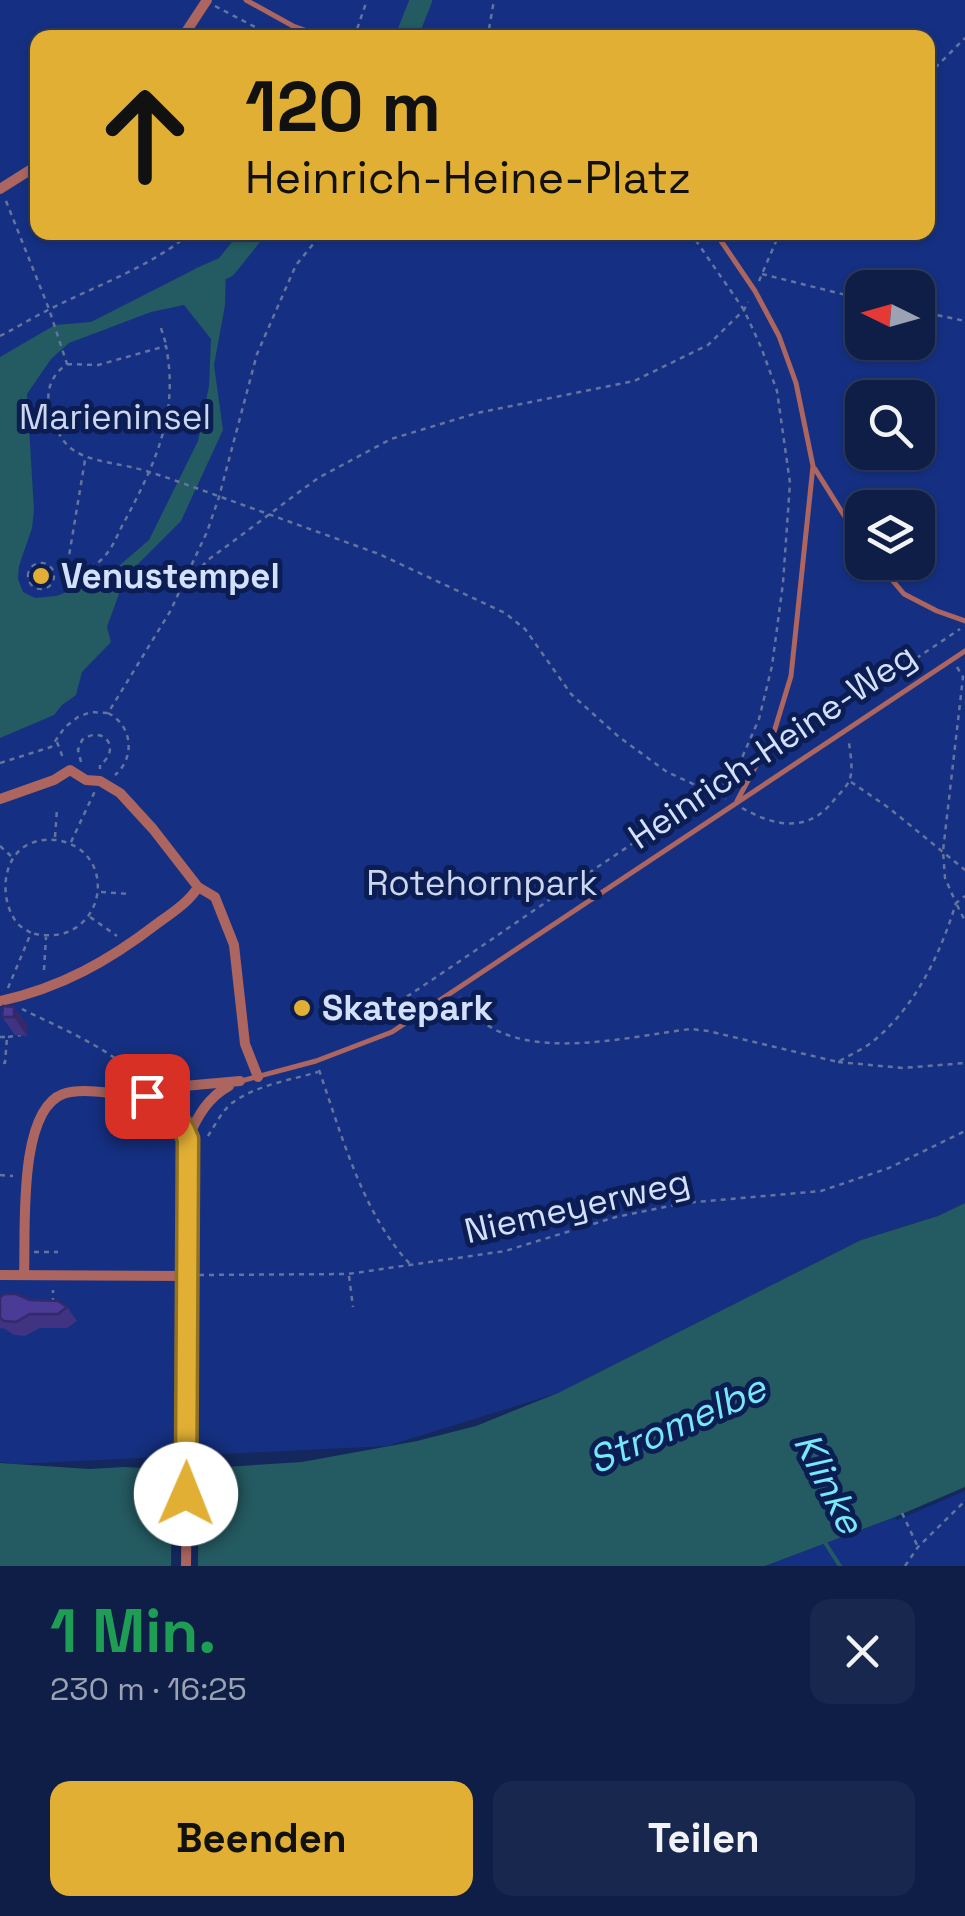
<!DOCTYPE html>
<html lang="de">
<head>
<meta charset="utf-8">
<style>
  :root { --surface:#0f1e46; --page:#18274d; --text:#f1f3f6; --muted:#9ba2b3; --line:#2f3c5f; --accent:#e1af34 }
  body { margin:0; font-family:"Space Grotesk",sans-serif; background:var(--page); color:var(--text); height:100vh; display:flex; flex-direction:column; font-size:38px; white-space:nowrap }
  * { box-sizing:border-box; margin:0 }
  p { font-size:32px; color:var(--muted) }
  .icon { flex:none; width:55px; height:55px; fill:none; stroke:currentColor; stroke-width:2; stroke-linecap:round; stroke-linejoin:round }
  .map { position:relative; height:1566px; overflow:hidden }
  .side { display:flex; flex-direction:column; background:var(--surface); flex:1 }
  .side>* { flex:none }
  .guide { position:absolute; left:30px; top:30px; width:905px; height:210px; border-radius:20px; box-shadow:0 2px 8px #0004,0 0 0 2px var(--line); background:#e1af34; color:#111; overflow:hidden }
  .needle { width:65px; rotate:275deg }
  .fabs { position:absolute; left:845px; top:270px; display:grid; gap:20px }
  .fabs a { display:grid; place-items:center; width:90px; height:90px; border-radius:20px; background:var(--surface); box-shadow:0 2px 8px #0004,0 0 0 2px var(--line); font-size:50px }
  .pin { position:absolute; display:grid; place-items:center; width:85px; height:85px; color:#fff; margin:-42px; border-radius:20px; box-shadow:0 5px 15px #0006 }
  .me { position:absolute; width:110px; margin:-55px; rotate:1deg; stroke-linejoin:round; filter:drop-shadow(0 0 8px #0008) }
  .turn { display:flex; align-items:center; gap:35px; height:210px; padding:0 50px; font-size:45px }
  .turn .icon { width:130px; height:130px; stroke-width:2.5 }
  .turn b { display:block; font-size:70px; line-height:85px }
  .round { display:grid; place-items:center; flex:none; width:105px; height:105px; border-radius:20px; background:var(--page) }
  .headline { display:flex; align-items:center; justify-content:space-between; height:170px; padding:0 50px }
  h1 { font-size:60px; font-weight:600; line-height:75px; color:#1e9e55 }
  .primary-button { display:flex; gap:20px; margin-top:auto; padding:20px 50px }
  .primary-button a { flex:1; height:115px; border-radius:20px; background:var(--accent); color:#111; font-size:40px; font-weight:600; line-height:115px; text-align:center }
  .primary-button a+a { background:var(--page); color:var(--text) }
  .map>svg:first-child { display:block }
  .green { fill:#153082; fill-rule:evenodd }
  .water { fill:#245a61; fill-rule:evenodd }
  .pier { fill:#14285d }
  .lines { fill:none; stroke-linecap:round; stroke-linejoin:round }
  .stream { stroke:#245a61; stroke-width:4 }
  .river { stroke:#245a61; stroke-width:22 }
  .path { stroke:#63749e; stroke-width:2.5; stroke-dasharray:5 5; stroke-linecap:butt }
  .lane { stroke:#ac655f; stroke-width:5 }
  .street { stroke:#ac655f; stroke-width:10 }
  .wall { fill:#403382 }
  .shaded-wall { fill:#34296a }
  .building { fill:#4a3b97; stroke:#34296a; stroke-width:2.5 }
  .route-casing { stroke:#927222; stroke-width:25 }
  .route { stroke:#e1af34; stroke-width:18 }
  .poi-dot { fill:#e1af34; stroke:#0b1d52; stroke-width:4 }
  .labels { text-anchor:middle; stroke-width:10; stroke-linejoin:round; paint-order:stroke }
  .park-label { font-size:35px; fill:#ccd7ef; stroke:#0b1d52 }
  .poi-label { font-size:35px; font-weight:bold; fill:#d3e0fb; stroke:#0b1d52; text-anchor:start }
  .street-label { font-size:35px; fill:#d3e0fb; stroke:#0b1d52 }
  .water-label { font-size:38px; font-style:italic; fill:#77e8f5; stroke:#0b1d52 }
</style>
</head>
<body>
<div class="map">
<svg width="965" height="1566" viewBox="0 0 965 1566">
  <rect width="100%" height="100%" fill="#14285d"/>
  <path class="green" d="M0 0H965V1203L938 1216 861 1240 558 1393 387 1446 17 1464 0 1462ZM38 38H928V232H38ZM862 288H918V342H862ZM862 398H918V452H862ZM862 508H918V562H862Z
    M965 1491V1566H765L895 1517 897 1520Z"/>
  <path class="water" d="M199 267H226L225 305 214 365 223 430 181 521 125 577 107 627 111 642 82 672 76 695 62 705 54 715 0 738V357L55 325 91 322ZM184 305 211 339 209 386 198 441 149 540 106 577 56 596 35 598 23 592 18 579 19 566 32 528 34 510 27 394 51 359 69 343 151 312Z
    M965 1203V1487L895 1517 765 1566H0V1463L89 1469 125 1467 179 1470 302 1462 417 1441 476 1426 558 1393 861 1240 938 1216Z"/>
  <path class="pier" d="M199 1464 198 1566H171L172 1465Z"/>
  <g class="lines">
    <path class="stream" d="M824 1541 840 1566"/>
    <path class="river" d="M406 38 421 0
      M201 278 226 267 254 232"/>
    <path class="path" d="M215 6 276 38
      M354 38 367 0
      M485 38 489 29 494 0
      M928 75 965 38
      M6 201 49 309 67 364C54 373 46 387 49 404 60 455 80 457 126 466 141 469 156 474 171 479L379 554 505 613 525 629 571 694 619 737 667 772 726 799
      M690 232 744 310 761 347 777 391 790 483 783 583 772 666 759 719 733 778
      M762 274 862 299
      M759 281 780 232
      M918 311 965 321
      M161 328 166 344
      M0 336C16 328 32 318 48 310 97 285 149 268 192 232
      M67 364 98 365 166 346C170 367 171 387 168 409 162 450 142 489 122 526 116 538 112 549 102 559 92 569 80 573 66 574L85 460
      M28 576a13 13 0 1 1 26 0a13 13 0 1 1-26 0Z
      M183 583 207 532 219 497 257 354 296 265 323 232
      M181 588 208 560 318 478 391 439 477 413 634 381 708 345 744 310 748 302
      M957 667 963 677 943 851 945 878 956 903 965 896
      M108 713C132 725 136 757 115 775
      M57 742 63 758
      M775 753 960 629
      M81 762 78 750 82 740C104 724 122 749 100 765V769
      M0 763 51 747 65 727 78 717 91 712 108 713 171 610 180 590
      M851 782 889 808 965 870
      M742 808C774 826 808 834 834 800 838 795 846 788 849 781 854 770 850 753 849 742
      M55 837 57 809
      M71 842 95 791
      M0 846 11 856
      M101 892 130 894
      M957 905 965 921
      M90 917 117 936
      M44 970 46 937
      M8 988 31 933C27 930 22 928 18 924 0 903 0 860 27 845 39 839 52 838 65 842 122 860 101 951 31 933
      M460 997C504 1070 621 1037 691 1029L708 1031 838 1062C849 1055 862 1050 872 1042 915 1008 940 955 956 903
      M22 1009C56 1026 112 1049 137 1077L136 1084
      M365 1024C491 943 611 853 739 776
      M0 1037H7L5 1063 0 1062
      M8 1037 21 1035
      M838 1062 903 1068 965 1063
      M319 1070C341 1133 363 1215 410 1264
      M208 1136C215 1125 222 1111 232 1103 256 1085 291 1080 318 1072
      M0 1175 13 1176
      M34 1252H58
      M199 1275 348 1274 505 1251 616 1217 685 1203 821 1191 889 1168 965 1131
      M349 1276 353 1307
      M53 1303V1290
      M902 1513 918 1547
      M905 1566 918 1547 965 1501"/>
    <path class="lane" d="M246 0 293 26 327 38
      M715 232 755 291 779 336 796 383 813 466 791 676 774 732 737 801
      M815 469 862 544
      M877 562 904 594 937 611 965 621
      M241 1081 316 1061 392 1032 965 651"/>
    <path class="street" d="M182 38 207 0
      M0 189 38 165
      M0 799 54 780 70 770 86 780 100 781 120 793 153 829 198 887 215 897 234 945 245 1044 258 1077
      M0 1001C61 988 110 960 158 923 172 913 190 901 198 887
      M142 1094 184 1086 240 1081
      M188 1138C197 1117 208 1097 229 1086
      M0 1275 188 1276
      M24 1275C26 1233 17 1111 63 1094 81 1088 105 1093 124 1094 158 1095 176 1107 188 1139L189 1312 186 1566"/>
  </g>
  <path class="wall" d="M14 1007 27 1025V1036L15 1035 2 1017Z
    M0 1297 30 1300 67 1307 77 1321 67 1328H40L25 1336 14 1335 5 1329 0 1328Z"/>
  <path class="shaded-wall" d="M14 1007 27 1025V1036L14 1017Z"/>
  <path class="building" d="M3 1006 14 1007V1017H2Z
    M5 1294H16L30 1300 58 1301 67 1307 58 1314H30L16 1322 4 1321 0 1318V1297Z"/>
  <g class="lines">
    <defs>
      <path id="route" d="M147 1096C168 1105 180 1118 188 1139L186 1494"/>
    </defs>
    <use href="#route" class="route-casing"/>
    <use href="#route" class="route"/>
  </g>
  <g class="poi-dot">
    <circle cx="41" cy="576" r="10"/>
    <circle cx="302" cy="1008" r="10"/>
  </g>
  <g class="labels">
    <g class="park-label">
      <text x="115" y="429">Marieninsel</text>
      <text x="482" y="895">Rotehornpark</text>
    </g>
    <g class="poi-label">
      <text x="61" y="588">Venustempel</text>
      <text x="322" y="1020">Skatepark</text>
    </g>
    <g class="street-label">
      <text transform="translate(772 746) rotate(-34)" y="12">Heinrich-Heine-Weg</text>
      <text transform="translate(577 1206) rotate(-13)" y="12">Niemeyerweg</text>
    </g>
    <g class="water-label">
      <text transform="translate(677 1424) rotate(-24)" y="13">Stromelbe</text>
      <text transform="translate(829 1483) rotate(63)" y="13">Klinke</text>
    </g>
  </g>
</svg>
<div class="fabs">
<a><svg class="needle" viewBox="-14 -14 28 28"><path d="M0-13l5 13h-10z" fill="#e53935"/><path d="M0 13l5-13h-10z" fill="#9ba2b3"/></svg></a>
<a><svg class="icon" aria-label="search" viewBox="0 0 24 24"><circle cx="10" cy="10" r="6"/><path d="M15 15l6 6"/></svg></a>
<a><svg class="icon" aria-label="layers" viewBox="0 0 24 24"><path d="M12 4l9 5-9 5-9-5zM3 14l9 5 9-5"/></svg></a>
</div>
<div class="pin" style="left:147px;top:1096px;background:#d93025"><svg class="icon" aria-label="arrive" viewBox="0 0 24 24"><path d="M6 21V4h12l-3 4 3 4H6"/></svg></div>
<svg class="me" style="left:186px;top:1494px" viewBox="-20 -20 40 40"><circle r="19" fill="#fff"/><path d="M0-13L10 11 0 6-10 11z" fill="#e1af34"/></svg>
<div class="guide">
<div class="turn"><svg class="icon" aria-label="ahead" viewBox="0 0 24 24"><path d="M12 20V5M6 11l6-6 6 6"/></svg><div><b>120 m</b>Heinrich-Heine-Platz</div></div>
</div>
</div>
<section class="side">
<div class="headline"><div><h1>1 Min.</h1><p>230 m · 16:25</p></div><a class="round"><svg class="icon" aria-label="close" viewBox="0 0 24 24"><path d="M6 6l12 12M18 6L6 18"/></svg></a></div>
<div class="primary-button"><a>Beenden</a><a>Teilen</a></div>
</section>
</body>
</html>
